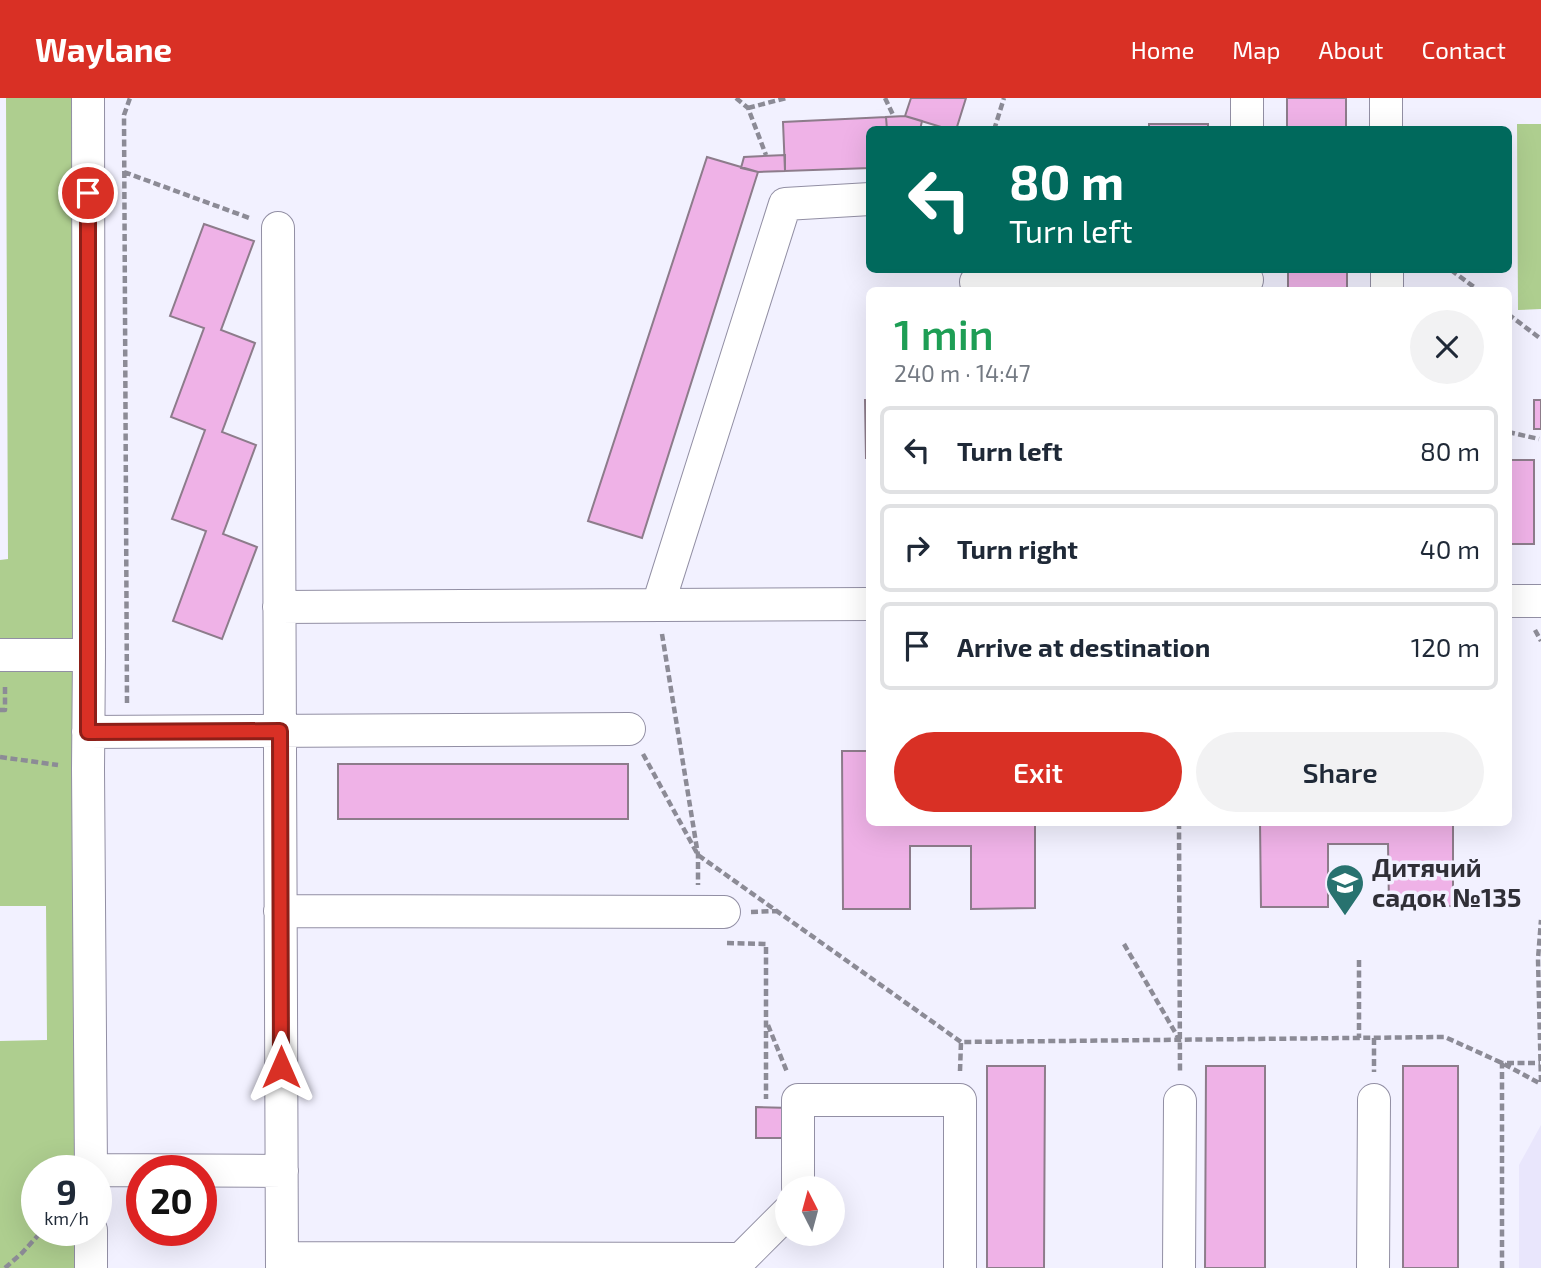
<!DOCTYPE html>
<html lang="en">
<head>
<meta charset="utf-8">
<style>
  :root { --surface:#fff; --page:#f2f2f3; --text:#1f2937; --muted:#747a83; --line:#e0e1e3; --accent:#d93025 }
  body { margin:0; font-family:"Exo 2",sans-serif; background:var(--page); color:var(--text); height:100vh; display:flex; flex-direction:column; font-size:26px; white-space:nowrap }
  * { box-sizing:border-box; margin:0 }
  p { font-size:23px; color:var(--muted) }
  .icon { flex:none; width:38px; height:38px; fill:none; stroke:currentColor; stroke-width:2; stroke-linecap:round; stroke-linejoin:round }
  .map { position:relative; flex:1; overflow:hidden }
  .sheet { position:absolute; left:866px; top:189px; width:646px; height:539px; display:flex; flex-direction:column; background:var(--surface); border-radius:10px; box-shadow:0 7px 28px #0002 }
  .sheet>* { flex:none }
  .guide { position:absolute; left:866px; top:28px; width:646px; height:147px; border-radius:10px; box-shadow:0 7px 28px #0002; background:#00695c; color:#fff; overflow:hidden }
  .needle { width:46px; rotate:354deg }
  .controls { position:absolute; left:775px; top:1078px; display:grid; gap:14px }
  .controls a { display:grid; place-items:center; width:70px; height:70px; border-radius:50%; background:var(--surface); box-shadow:0 7px 28px #0002; font-size:35px }
  .speed { position:absolute; left:21px; top:1057px; display:flex; gap:14px; font-size:35px; font-weight:700; text-align:center }
  .speed>* { display:grid; place-content:center; width:91px; height:91px; border-radius:50%; background:var(--surface); box-shadow:0 7px 28px #0002; line-height:1 }
  .speed small { font-size:18px; font-weight:400 }
  .speed .limit { border:10px solid #d22; background:#fff; color:#111 }
  .pin { position:absolute; display:grid; place-items:center; width:60px; height:60px; color:#fff; margin:-30px; border:4px solid #fff; border-radius:50%; box-shadow:0 2px 7px #0007 }
  .me { position:absolute; width:77px; margin:-38px; rotate:0deg; stroke-linejoin:round; filter:drop-shadow(0 0 5px #0008) }
  .turn { display:flex; align-items:center; gap:24px; height:147px; padding:0 28px; font-size:32px }
  .turn .icon { width:91px; height:91px; stroke-width:2.5 }
  .turn b { display:block; font-size:49px; line-height:60px }
  .round { display:grid; place-items:center; flex:none; width:74px; height:74px; border-radius:37px; background:var(--page) }
  .headline { display:flex; align-items:center; justify-content:space-between; height:119px; padding:0 28px }
  h1 { font-size:42px; font-weight:600; line-height:52px; color:#1e9e55 }
  .primary-button { display:flex; gap:14px; margin-top:auto; padding:14px 28px }
  .primary-button a { flex:1; height:80px; border-radius:42px; background:var(--accent); color:#fff; font-size:28px; font-weight:600; line-height:80px; text-align:center }
  .primary-button a+a { background:var(--page); color:var(--text) }
  ul { padding:0; list-style:none }
  li { display:flex; align-items:center; gap:21px; height:88px; margin:0 14px 10px; padding:0 14px; border:4px solid var(--line); border-radius:10px }
  li div { flex:1 }
  li b { display:block; font-size:26px }
  li em { font-style:normal }
  header { display:flex; align-items:center; gap:42px; box-sizing:border-box; height:98px; padding:0 35px; background:var(--accent); color:#fff }
  header strong { font-size:33px }
  nav { display:flex; gap:38px; margin-inline-start:auto; font-size:24px }
  .map>svg:first-child { display:block }
  .commercial { fill:#e9e6fc }
  .green { fill:#aece8f }
  .building { fill:#efb2e7; stroke:#8d7c8b; stroke-width:2 }
  .lines { fill:none; stroke-linecap:round; stroke-linejoin:round }
  .minor-casing { stroke:#928fa4; stroke-width:34 }
  .path { stroke:#8c8b96; stroke-width:4.5; stroke-dasharray:7 3.5; stroke-linecap:butt }
  .minor { stroke:#fff; stroke-width:32 }
  .route-casing { stroke:#8d1f18; stroke-width:18 }
  .route { stroke:#d93025; stroke-width:12 }
  .labels { text-anchor:middle; stroke-width:7; stroke-linejoin:round; paint-order:stroke }
  .poi-label { font-size:26px; font-weight:bold; fill:#302f37; stroke:#f2f1ff; text-anchor:start }
</style>
</head>
<body>
<header>
<strong>Waylane</strong>
<nav><a>Home</a><a>Map</a><a>About</a><a>Contact</a></nav>
</header>
<div class="map">
<svg width="1541" height="1170" viewBox="0 0 1541 1170">
  <rect width="100%" height="100%" fill="#f2f1ff"/>
  <path class="commercial" d="M1541 1027V1170H1519V1067Z"/>
  <path class="green" d="M6 0H72L76 1073H37V1132H76V1170H0V943L47 942 46 808H0V462L8 461Z
    M1517 26H1541V211L1518 212Z"/>
  <path class="building" d="M911 0H966L956 32H951L905 18Z
    M1287 0H1346V32H1287Z
    M905 18 922 23 920 32H887L886 19Z
    M886 19 887 32H870V70L785 73 783 24Z
    M1149 26H1208V32H1149Z
    M785 57V73L758 74 741 70 744 59Z
    M707 59 758 74 642 440 588 423Z
    M204 126 254 143 221 232 255 245 222 334 256 347 223 436 257 449 222 541 173 523 206 433 172 421 205 332 171 319 204 230 170 218Z
    M1288 172H1347V192H1288Z
    M865 302H870V360H866Z
    M1534 302H1541V331H1534Z
    M1508 362H1534V446H1508Z
    M842 653H870V724H1035V810L971 811V748H910V811H843Z
    M338 666H628V721H338Z
    M1260 724H1453V808L1389 809 1388 746H1328V809H1261Z
    M987 968H1045L1044 1170H987Z
    M1206 968H1265V1170H1205Z
    M1403 968H1458V1170H1403Z
    M756 1009 791 1010V1040H756Z"/>
  <g class="lines">
    <defs>
      <path id="minor" d="M88 0 89 557 88 671 91 1073
        M1247 0V32
        M1386 0V32
        M278 130 282 1170
        M1387 172V192
        M976 184 1247 182
        M1508 503H1541
        M658 507 785 106 870 101
        M279 509 870 506
        M0 557H89
        M88 634 629 631
        M280 813 724 814
        M91 1072 282 1073
        M798 1090V1002H960V1170
        M91 1132V1170
        M282 1160 741 1161 788 1114
        M1179 1170 1180 1003
        M1373 1170 1374 1002"/>
    </defs>
    <use href="#minor" class="minor-casing"/>
    <path class="path" d="M736 0 748 10 766 57
      M885 0 894 19
      M748 10 786 0
      M994 32 1004 0
      M124 74 252 121
      M1451 172 1478 192
      M1508 216 1541 241
      M1508 334 1539 341
      M1535 532 1541 543
      M662 536 698 757V787
      M127 605 124 17 130 0
      M0 612H5V586
      M643 656 698 757 961 944 1445 939 1502 965 1541 986
      M0 659 58 667
      M1179 724 1180 976
      M751 814 777 813
      M727 845 766 846V1001
      M1124 846 1179 941
      M1359 862V940
      M768 927 787 974
      M1374 940V974
      M960 973 961 944
      M1541 984 1538 861 1541 822
      M5 1170 22 1155 43 1132
      M1502 1170V965H1540"/>
    <use href="#minor" class="minor"/>
  </g>
  <g class="lines">
    <defs>
      <path id="route" d="M88 95V634L280 633 281 969"/>
    </defs>
    <use href="#route" class="route-casing"/>
    <use href="#route" class="route"/>
  </g>
  <defs>
    <symbol id="school-pin" viewBox="-11 -11 22 30"><path d="M0 17L-7.5 6A9.5 9.5 0 1 1 7.5 6Z" fill="#28726f" stroke="#f2f1ff"/><path d="M0-5L7-2L0 1L-7-2ZM-4 1L0 2.5L4 1V4Q0 6-4 4Z" fill="#fff"/></symbol>
  </defs>
  <g fill-rule="evenodd">
    <use href="#school-pin" x="1323" y="763" width="44" height="60"/>
  </g>
  <g class="labels">
    <g class="poi-label">
      <text x="1372" y="779">Дитячий<tspan x="1372" dy="30">садок №135</tspan></text>
    </g>
  </g>
</svg>
<div class="controls">
<a><svg class="needle" viewBox="-14 -14 28 28"><path d="M0-13l5 13h-10z" fill="#e53935"/><path d="M0 13l5-13h-10z" fill="#747a83"/></svg></a>
</div>
<div class="speed"><div>9<small>km/h</small></div><div class="limit">20</div></div>
<div class="pin" style="left:88px;top:95px;background:#d93025"><svg class="icon" aria-label="arrive" viewBox="0 0 24 24"><path d="M6 21V4h12l-3 4 3 4H6"/></svg></div>
<svg class="me" style="left:281px;top:969px" viewBox="-20 -20 40 40"><path d="M0-17L14 15 0 8-14 15z" fill="#d93025" stroke="#fff" stroke-width="4"/></svg>
<div class="guide">
<div class="turn"><svg class="icon" aria-label="left" viewBox="0 0 24 24"><path d="M17 20v-9H6M10 6l-5 5 5 5"/></svg><div><b>80 m</b>Turn left</div></div>
</div>
<section class="sheet">
<div class="headline"><div><h1>1 min</h1><p>240 m · 14:47</p></div><a class="round"><svg class="icon" aria-label="close" viewBox="0 0 24 24"><path d="M6 6l12 12M18 6L6 18"/></svg></a></div>
<ul>
<li><svg class="icon" aria-label="left" viewBox="0 0 24 24"><path d="M17 20v-9H6M10 6l-5 5 5 5"/></svg><div><b>Turn left</b></div><em>80 m</em></li>
<li><svg class="icon" aria-label="right" viewBox="0 0 24 24"><path d="M7 20v-9h11M14 6l5 5-5 5"/></svg><div><b>Turn right</b></div><em>40 m</em></li>
<li><svg class="icon" aria-label="arrive" viewBox="0 0 24 24"><path d="M6 21V4h12l-3 4 3 4H6"/></svg><div><b>Arrive at destination</b></div><em>120 m</em></li>
</ul>
<div class="primary-button"><a>Exit</a><a>Share</a></div>
</section>
</div>
</body>
</html>
